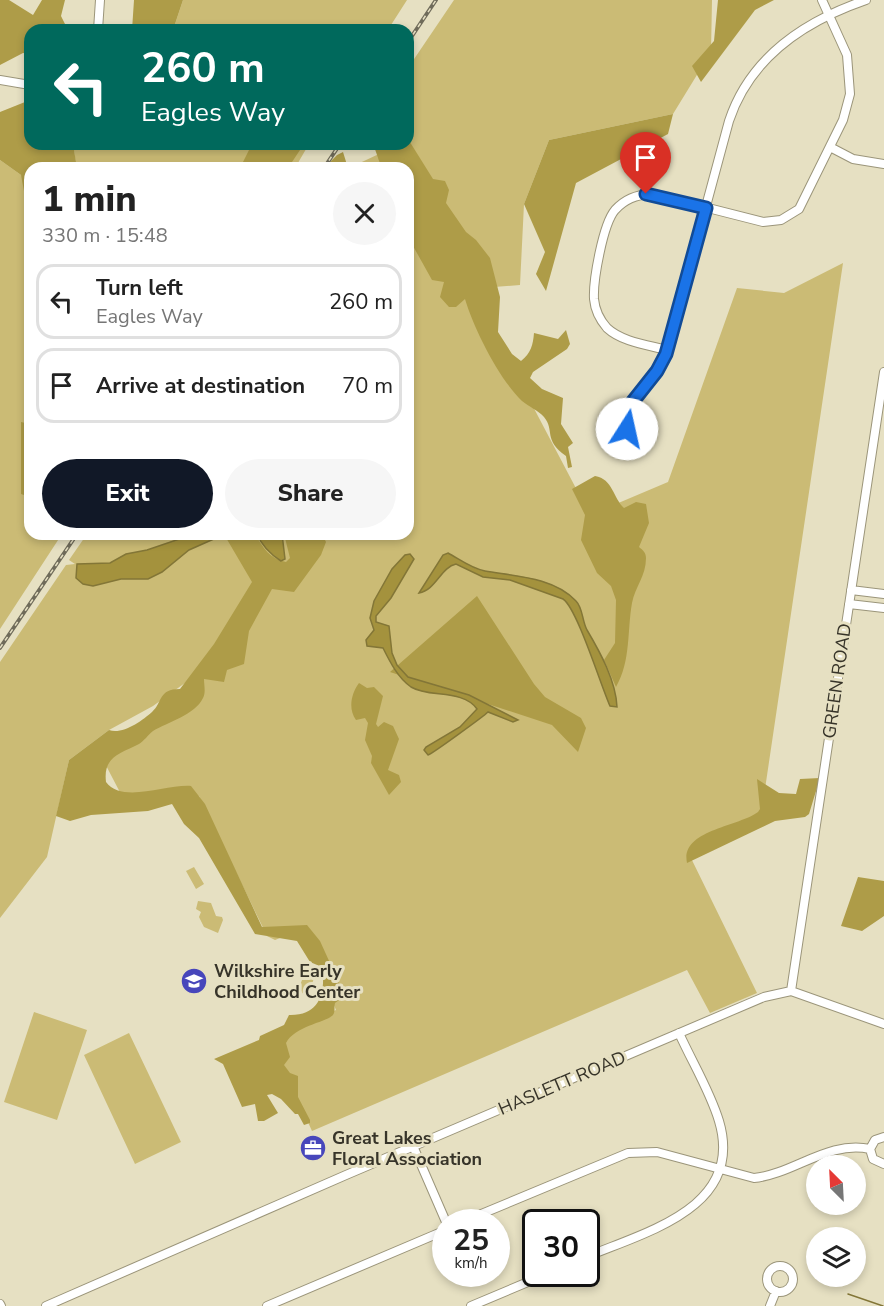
<!DOCTYPE html>
<html lang="en">
<head>
<meta charset="utf-8">
<style>
  :root { --surface:#fff; --page:#f6f6f6; --text:#222; --muted:#767676; --line:#e0e0e0; --accent:#111827 }
  body { margin:0; font-family:"Nunito Sans",sans-serif; background:var(--page); color:var(--text); height:100vh; display:flex; flex-direction:column; font-size:22px; white-space:nowrap }
  * { box-sizing:border-box; margin:0 }
  p { font-size:20px; color:var(--muted) }
  .icon { flex:none; width:33px; height:33px; fill:none; stroke:currentColor; stroke-width:2; stroke-linecap:round; stroke-linejoin:round }
  .map { position:relative; flex:1; overflow:hidden }
  .side { position:absolute; left:24px; top:162px; width:390px; height:378px; display:flex; flex-direction:column; background:var(--surface); border-radius:18px; box-shadow:0 3px 9px #0003 }
  .side>* { flex:none }
  .hud { position:absolute; left:24px; top:24px; width:390px; height:126px; border-radius:18px; box-shadow:0 3px 9px #0003; background:#00695c; color:#fff; overflow:hidden }
  .needle { width:39px; rotate:336deg }
  .tools { position:absolute; left:806px; top:1155px; display:grid; gap:12px }
  .tools a { display:grid; place-items:center; width:60px; height:60px; border-radius:50%; background:var(--surface); box-shadow:0 3px 9px #0003; font-size:30px }
  .speed { position:absolute; left:432px; top:1209px; display:flex; gap:12px; font-size:30px; font-weight:700; text-align:center }
  .speed>* { display:grid; place-content:center; width:78px; height:78px; border-radius:50%; background:var(--surface); box-shadow:0 3px 9px #0003; line-height:1 }
  .speed small { font-size:15px; font-weight:400 }
  .speed .limit { border:3px solid #111; border-radius:9px; background:#fff; color:#111 }
  .pin { position:absolute; display:grid; place-items:center; width:51px; height:51px; color:#fff; margin:-62px -26px; border-radius:50% 50% 50% 0; rotate:-45deg; box-shadow:0 0 6px #0007 }
  .pin .icon { rotate:45deg }
  .me { position:absolute; width:66px; margin:-33px; rotate:10deg; stroke-linejoin:round; filter:drop-shadow(0 0 4px #0008) }
  .turn { display:flex; align-items:center; gap:21px; height:126px; padding:0 18px; font-size:27px }
  .turn .icon { width:78px; height:78px; stroke-width:2.5 }
  .turn b { display:block; font-size:42px; line-height:51px }
  .round { display:grid; place-items:center; flex:none; width:63px; height:63px; border-radius:32px; background:var(--page) }
  .head { display:flex; align-items:center; justify-content:space-between; height:102px; padding:0 18px }
  h1 { font-size:36px; font-weight:800; line-height:45px }
  .primary-button { display:flex; gap:12px; margin-top:auto; padding:12px 18px }
  .primary-button a { flex:1; height:69px; border-radius:36px; background:var(--accent); color:#fff; font-size:24px; font-weight:800; line-height:69px; text-align:center }
  .primary-button a+a { background:var(--page); color:var(--text) }
  ul { padding:0; list-style:none }
  li { display:flex; align-items:center; gap:18px; height:75px; margin:0 12px 9px; padding:0 6px; border:3px solid var(--line); border-radius:18px }
  li div { flex:1 }
  li b { display:block; font-size:22px }
  li em { font-style:normal }
  .map>svg:first-child { display:block }
  .green { fill:#cbbb75 }
  .forest { fill:#ae9c48 }
  .water { fill:#a4923d; stroke:#837637; stroke-width:1.5 }
  .lines { fill:none; stroke-linecap:round; stroke-linejoin:round }
  .stream { stroke:#837637; stroke-width:1.5 }
  .minor-casing { stroke:#9b957a; stroke-width:10 }
  .minor { stroke:#fff; stroke-width:8 }
  .rail-casing { stroke:#6f6b5a; stroke-width:4 }
  .rail { stroke:#e6e0c2; stroke-width:1.5; stroke-dasharray:4.5; stroke-linecap:butt }
  .route-casing { stroke:#114b97; stroke-width:15 }
  .route { stroke:#1a73e8; stroke-width:10 }
  .labels { text-anchor:middle; stroke-width:6; stroke-linejoin:round; paint-order:stroke }
  .street-label { font-size:18px; fill:#373429; stroke:#e6e0c2 }
  .poi-label { font-size:18px; font-weight:bold; fill:#373429; stroke:#e6e0c2; text-anchor:start }
</style>
</head>
<body>
<div class="map">
<svg width="884" height="1306" viewBox="0 0 884 1306">
  <rect width="100%" height="100%" fill="#e6e0c2"/>
  <path class="green" d="M183 0H407L391 25 385 26 382 30H173Z
    M454 0H712L711 52 673 114 549 140 524 204 520 285 481 288 408 144V68Z
    M73 144H309L295 168H69L76 164Z
    M396 146 408 168H349Z
    M0 160 21 175 30 187V534H62L0 629Z
    M408 169 590 515 668 482 737 288 784 293 843 263 761 816 688 852 757 993 710 1013 687 970 312 1131 270 1039 336 1010 331 998 340 994 308 927 275 940 267 936 199 796 124 800 100 754 200 682 261 581 234 534H408Z
    M607 423a8 8 0 1 1 16 0a8 8 0 1 1-16 0Z
    M87 534H194L161 546 226 534 255 582 203 670 153 706 109 730 69 760 47 857 0 918V662L66 565 75 564 69 560Z
    M194 867 204 884 196 889 186 871Z
    M198 901 211 903 216 916 222 917 223 920 218 933 204 927 199 917 201 912 196 909Z
    M311 969 315 975 309 993 304 995 299 988 305 972Z
    M34 1012 87 1030 57 1120 4 1102Z
    M129 1033 181 1142 135 1164 84 1055Z"/>
  <path class="forest" d="M0 0H9L33 15 42 0H65L61 16 68 30H30V54L23 53 0 65Z
    M134 0H183L173 30H132Z
    M718 0H774L755 10 701 82 692 66 714 41Z
    M30 100V144H73L77 168H30V223L21 175 0 160V112Z
    M673 114 668 134 576 183 546 291 536 274 545 252 524 204 549 140Z
    M408 139 433 179 445 181 449 190 446 203 466 232 476 240 490 258 500 297 498 332 512 354 521 361C531 353 533 345 534 333L558 339 566 330 570 344 567 349 533 372 530 378 542 389 563 398 561 424 573 443 568 447 572 467 568 468 566 456C543 440 555 430 544 417 538 410 529 407 522 401 499 379 474 329 465 299L456 307H449L440 297 444 282 432 280 408 237V168C375 168 384 171 373 144H408Z
    M252 144H304L288 168H240Z
    M343 152 348 168H324L337 155Z
    M21 422 30 424V497L21 494Z
    M595 476C613 479 613 498 624 508L636 502 646 504 649 523 639 547C643 550 646 553 646 558 646 576 635 587 632 603 627 631 631 661 616 687L604 660 615 643 616 600 611 586 597 573 581 540 585 515 572 489Z
    M229 534H255C263 548 270 559 286 562L290 558 284 534H322L326 542 321 555 294 592 272 589 249 631 244 664 227 670 224 682 204 679C204 685 206 693 203 698 195 715 168 722 153 731 148 735 144 741 139 744 119 754 103 757 106 782 122 804 167 784 191 786L205 804 262 927 307 925 320 941 345 996 335 1003C334 1007 335 1010 334 1013 332 1022 296 1024 286 1043L290 1057 284 1065 290 1073 298 1076V1097L310 1120V1123L304 1125 298 1114H295L281 1099 272 1094 267 1095 278 1113 264 1121H258L255 1104 242 1107 223 1064 214 1059 259 1040 260 1036 284 1025 289 1015C320 1016 326 992 322 967L310 962 297 941 255 934 199 838 184 824 172 804 148 811 91 815 70 821 56 816 69 760 109 730C122 735 142 721 152 712 163 702 158 689 180 689L214 644 252 582 225 536Z
    M477 596 534 684 545 697 581 718 586 728 578 752 552 725 390 672Z
    M359 683 367 688 374 687 383 696 376 724 378 727 384 722 393 726 399 739 388 770 399 775 401 782 389 795 371 763 372 756 365 740 368 723 365 718 356 720C348 709 351 694 359 683Z
    M820 778 809 814 805 817 775 821 687 863C680 830 738 827 758 812L760 809 757 779 779 793 796 794 800 779Z
    M858 877 884 881V916L862 931 841 926Z"/>
  <path class="water" d="M194 534H225L189 550 162 572 148 579H121L93 586 83 584 76 578 77 564 110 563 126 554 147 550Z
    M257 534H282L285 559 281 561C270 554 262 546 257 534Z
    M448 553C459 559 472 569 485 571 514 576 554 577 576 601 583 608 582 621 587 630 600 652 616 681 617 707L610 706C601 686 577 608 563 599L510 580 483 577 456 564C441 567 436 590 419 593L443 555Z
    M410 554 414 559 391 598 376 616V622L389 626 392 653 397 665 408 677 469 695 518 720 513 722 488 712C484 716 432 754 428 755L424 750 426 747 460 727 477 709C463 689 429 698 411 687 398 678 390 662 383 648L367 646 366 640 374 630 370 618 374 601 392 569 405 555Z"/>
  <g class="lines">
    <path class="stream" d="M848 1294 883 1306"/>
    <defs>
      <path id="minor" d="M98 30 100 0
        M0 80 30 85
        M830 147 853 159 884 164
        M667 350C648 345 622 342 607 328 600 320 595 310 594 299 593 280 603 224 615 210 626 198 641 193 657 195L763 222 781 220 799 209 843 120 850 94 847 55 822 0
        M602 424a13 13 0 1 1 26 0a13 13 0 1 1-26 0Z
        M623 414 657 371 668 347 729 121C750 57 805 21 866 0
        M851 590 884 594
        M849 604 884 608
        M791 991 884 372
        M884 1137 875 1140 870 1149 873 1159 884 1164
        M413 1146 446 1222
        M462 1222 628 1153 657 1152 754 1178C794 1174 828 1140 870 1149
        M586 1257C645 1232 745 1208 719 1121 710 1091 692 1062 679 1033
        M767 1279a13 13 0 1 1 26 0a13 13 0 1 1-26 0Z
        M0 1304 1 1306
        M46 1306 346 1175 764 997 791 991 884 1024
        M267 1306 446 1230
        M471 1306 547 1274
        M770 1306 776 1291"/>
    </defs>
    <use href="#minor" class="minor-casing"/>
    <use href="#minor" class="minor"/>
    <defs>
      <path id="rail" d="M408 42 436 0
        M324 168 340 144
        M0 648 77 534"/>
    </defs>
    <use href="#rail" class="rail-casing"/>
    <use href="#rail" class="rail"/>
  </g>
  <g class="lines">
    <defs>
      <path id="route" d="M627 429 628 423 623 414 657 371 666 354 706 208 646 194"/>
    </defs>
    <use href="#route" class="route-casing"/>
    <use href="#route" class="route"/>
  </g>
  <defs>
    <symbol id="school-disc" viewBox="-11 -11 22 22"><circle r="9.5" fill="#4746bb" stroke="#e6e0c2"/><path d="M0-5L7-2L0 1L-7-2ZM-4 1L0 2.5L4 1V4Q0 6-4 4Z" fill="#fff"/></symbol>
    <symbol id="office-disc" viewBox="-11 -11 22 22"><circle r="9.5" fill="#4746bb" stroke="#e6e0c2"/><path d="M-6-3h4V-5.5h4V-3h4V5H-6ZM-1-4.5V-3h2v-1.5ZM-6 0V1H6V0Z" fill="#fff"/></symbol>
  </defs>
  <g fill-rule="evenodd">
    <use href="#school-disc" x="179" y="966" width="30" height="30"/>
    <use href="#office-disc" x="298" y="1133" width="30" height="30"/>
  </g>
  <g class="labels">
    <g class="street-label">
      <text transform="translate(837 681) rotate(-82)" y="6">GREEN ROAD</text>
      <text transform="translate(562 1083) rotate(-23)" y="6">HASLETT ROAD</text>
    </g>
    <g class="poi-label">
      <text x="214" y="977">Wilkshire Early<tspan x="214" dy="21">Childhood Center</tspan></text>
      <text x="332" y="1144">Great Lakes<tspan x="332" dy="21">Floral Association</tspan></text>
    </g>
  </g>
</svg>
<div class="tools">
<a><svg class="needle" viewBox="-14 -14 28 28"><path d="M0-13l5 13h-10z" fill="#e53935"/><path d="M0 13l5-13h-10z" fill="#767676"/></svg></a>
<a><svg class="icon" aria-label="layers" viewBox="0 0 24 24"><path d="M12 4l9 5-9 5-9-5zM3 14l9 5 9-5"/></svg></a>
</div>
<div class="speed"><div>25<small>km/h</small></div><div class="limit">30</div></div>
<div class="pin" style="left:646px;top:194px;background:#d93025"><svg class="icon" aria-label="arrive" viewBox="0 0 24 24"><path d="M6 21V4h12l-3 4 3 4H6"/></svg></div>
<svg class="me" style="left:627px;top:429px" viewBox="-20 -20 40 40"><circle r="19" fill="#fff"/><path d="M0-13L10 11 0 6-10 11z" fill="#1a73e8"/></svg>
<div class="hud">
<div class="turn"><svg class="icon" aria-label="left" viewBox="0 0 24 24"><path d="M17 20v-9H6M10 6l-5 5 5 5"/></svg><div><b>260 m</b>Eagles Way</div></div>
</div>
<section class="side">
<div class="head"><div><h1>1 min</h1><p>330 m · 15:48</p></div><a class="round"><svg class="icon" aria-label="close" viewBox="0 0 24 24"><path d="M6 6l12 12M18 6L6 18"/></svg></a></div>
<ul>
<li><svg class="icon" aria-label="left" viewBox="0 0 24 24"><path d="M17 20v-9H6M10 6l-5 5 5 5"/></svg><div><b>Turn left</b><p>Eagles Way</p></div><em>260 m</em></li>
<li><svg class="icon" aria-label="arrive" viewBox="0 0 24 24"><path d="M6 21V4h12l-3 4 3 4H6"/></svg><div><b>Arrive at destination</b></div><em>70 m</em></li>
</ul>
<div class="primary-button"><a>Exit</a><a>Share</a></div>
</section>
</div>
</body>
</html>
